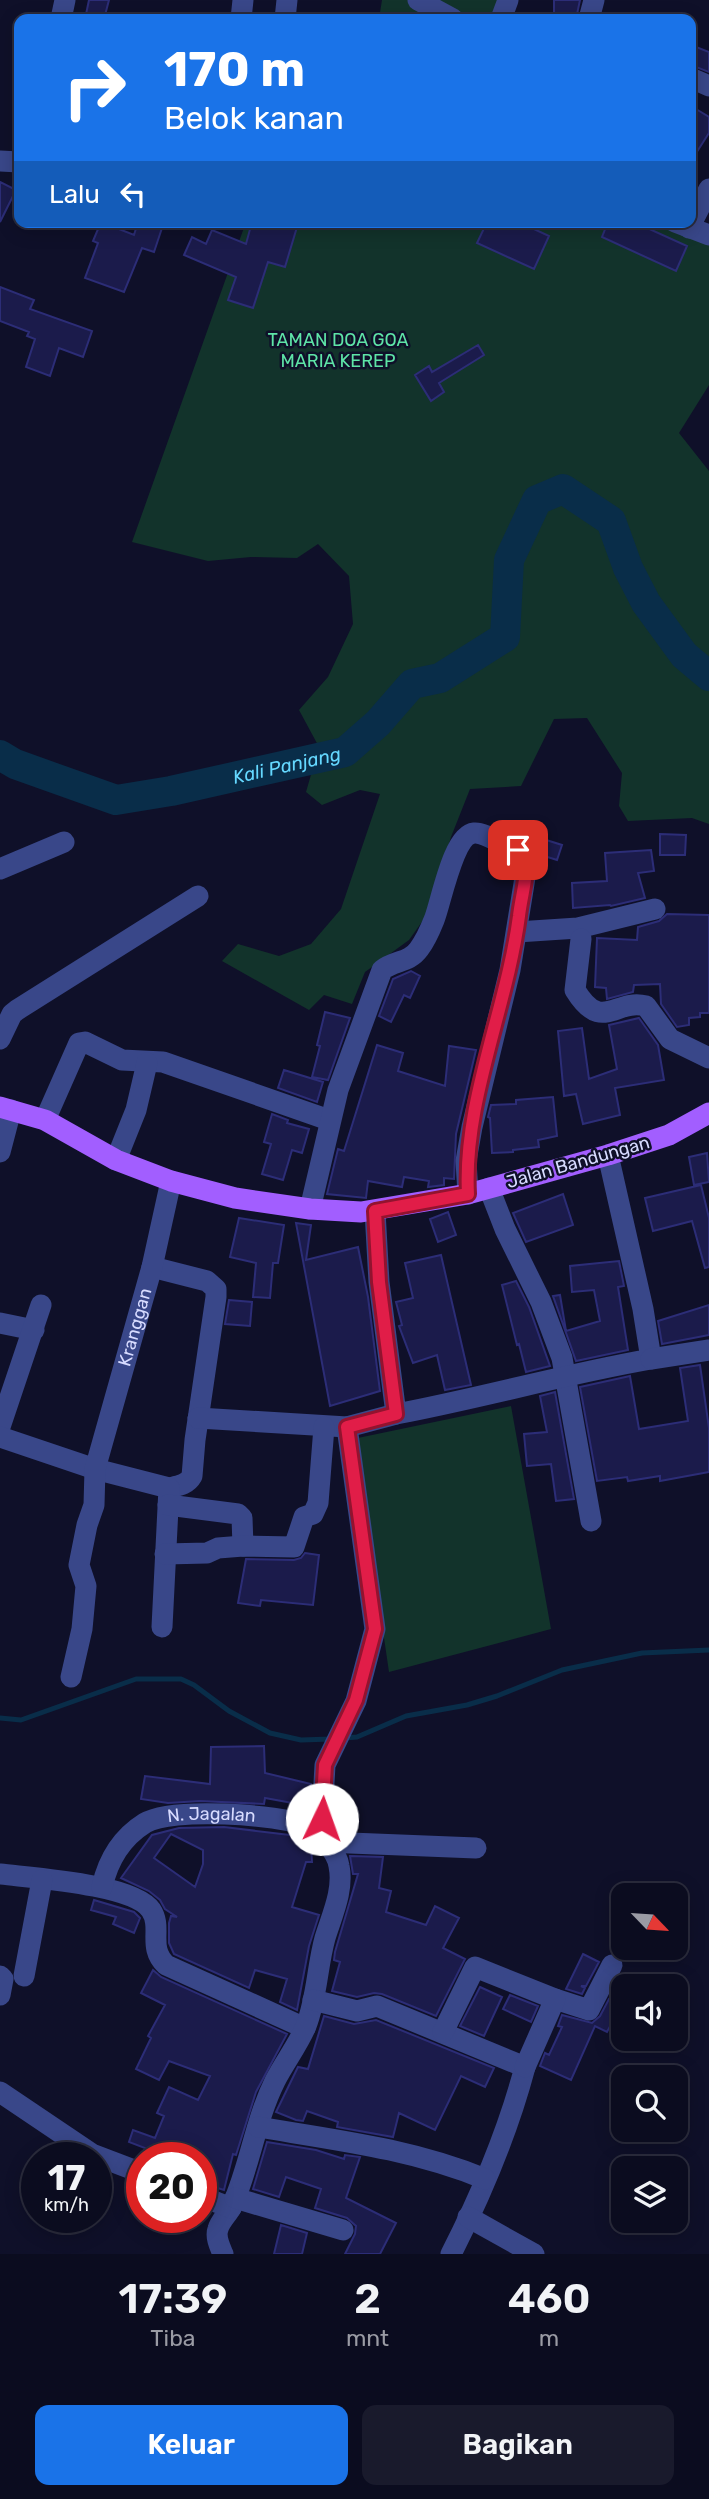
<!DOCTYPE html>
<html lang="id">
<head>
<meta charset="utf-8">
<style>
  :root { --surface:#0b0c1f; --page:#191a2c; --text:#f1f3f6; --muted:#9a9ba4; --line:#2b2c3d; --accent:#1a73e8 }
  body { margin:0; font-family:Rubik,sans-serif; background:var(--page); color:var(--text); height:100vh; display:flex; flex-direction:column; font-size:26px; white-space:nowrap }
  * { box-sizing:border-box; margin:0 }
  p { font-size:23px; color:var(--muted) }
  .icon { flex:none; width:38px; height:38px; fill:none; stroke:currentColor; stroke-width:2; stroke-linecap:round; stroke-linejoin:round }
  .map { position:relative; height:2254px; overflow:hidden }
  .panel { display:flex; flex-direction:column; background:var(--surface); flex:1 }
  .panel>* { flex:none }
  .hud { position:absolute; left:14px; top:14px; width:682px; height:214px; border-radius:14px; box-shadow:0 4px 18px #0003,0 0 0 2px var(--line); background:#1a73e8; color:#fff; overflow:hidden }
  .needle { width:46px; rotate:115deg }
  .buttons { position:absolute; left:611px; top:1883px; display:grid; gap:14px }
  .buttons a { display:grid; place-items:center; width:77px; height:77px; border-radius:14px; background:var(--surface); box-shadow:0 4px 18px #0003,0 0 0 2px var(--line); font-size:35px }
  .speed { position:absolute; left:21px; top:2142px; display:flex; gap:14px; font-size:35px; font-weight:700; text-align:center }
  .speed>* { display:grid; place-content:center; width:91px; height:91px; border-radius:50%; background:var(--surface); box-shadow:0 4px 18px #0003,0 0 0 2px var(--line); line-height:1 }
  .speed small { font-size:18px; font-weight:400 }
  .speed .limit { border:10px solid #d22; background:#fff; color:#111 }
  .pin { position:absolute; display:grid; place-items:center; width:60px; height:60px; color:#fff; margin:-30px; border-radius:14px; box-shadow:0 4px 10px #0006 }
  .me { position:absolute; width:77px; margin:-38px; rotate:3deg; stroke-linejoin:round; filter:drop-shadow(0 0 5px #0008) }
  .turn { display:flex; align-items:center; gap:24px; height:147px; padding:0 35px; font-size:32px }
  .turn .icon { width:91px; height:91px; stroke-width:2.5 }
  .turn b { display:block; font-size:49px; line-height:60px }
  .then { display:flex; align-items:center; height:66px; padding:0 35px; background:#0003; gap:14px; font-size:26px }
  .eta { display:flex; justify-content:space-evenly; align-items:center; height:119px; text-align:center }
  .eta b { font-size:42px; font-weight:600; line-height:49px }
  .button { display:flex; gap:14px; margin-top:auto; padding:14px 35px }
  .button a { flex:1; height:80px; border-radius:14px; background:var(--accent); color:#fff; font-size:28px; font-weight:600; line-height:80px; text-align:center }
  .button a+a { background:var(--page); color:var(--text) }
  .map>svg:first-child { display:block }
  .green { fill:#12332b }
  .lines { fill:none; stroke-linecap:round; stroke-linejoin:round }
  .stream { stroke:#092d49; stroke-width:5 }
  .river { stroke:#092d49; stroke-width:30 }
  .building { fill:#1b1b4b; stroke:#2c2d77; stroke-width:2; fill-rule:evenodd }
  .minor { stroke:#394789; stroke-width:21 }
  .major { stroke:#a25eff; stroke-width:21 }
  .route-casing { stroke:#92132f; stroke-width:18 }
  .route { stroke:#e11d48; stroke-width:12 }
  .labels { text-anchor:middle; stroke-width:5; stroke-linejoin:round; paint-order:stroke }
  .park-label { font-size:18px; fill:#5ee4a7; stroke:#0f1029 }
  .street-label { font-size:18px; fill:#d7dbff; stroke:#0f1029 }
  .water-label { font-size:19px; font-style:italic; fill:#65d8ff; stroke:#0f1029 }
</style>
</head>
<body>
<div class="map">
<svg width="709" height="2254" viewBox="0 0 709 2254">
  <rect width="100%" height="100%" fill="#0f1029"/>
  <path class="green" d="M382 0H515L504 19H379Z
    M246 222H689L709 236V385L679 433 709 471V824L692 818 628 821 619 806 622 773 587 718 554 719 521 786 470 789 451 837 429 912 409 940 365 972 352 1004 324 995 309 1010 222 961 238 944 279 956 311 944 341 909 380 794 360 790 322 805 306 792 319 747 299 710 328 677 353 624 349 576 318 544 297 558 251 557 208 561 132 542Z
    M511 1406 551 1629 389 1672 359 1467 353 1439Z"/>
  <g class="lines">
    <path class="stream" d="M0 1718 21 1720 136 1679H181L194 1685 229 1711 270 1733 301 1740 331 1739
      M344 1738 357 1737 406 1716 467 1705 497 1696 562 1670 642 1653 709 1650"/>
    <path class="river" id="s1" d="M0 755 15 764 116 800 171 791 345 752 378 723 412 684 440 678 505 637 509 560 537 500 563 489 611 521 628 568 646 603 684 655 709 676"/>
  </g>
  <path class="building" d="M89 0H109L104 19H85Z
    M554 0H580L576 19H554Z
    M691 45 709 52V72L691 65Z
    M696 109 709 117V133L691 161V117Z
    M0 182 16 190 0 222Z
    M101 222 134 235 138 222H154L163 225 154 252 142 248 124 292 85 278 98 243 93 241Z
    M252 222H283L297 227 285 267 268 262 253 308 228 300 236 277 184 255 192 237 206 244 212 230 246 244Z
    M487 222H519L549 236 534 269 477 243Z
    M608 222H634L687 246 676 271 602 237Z
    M0 287 34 300 30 309 92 331 83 357 59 348 50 376 26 367 35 339 27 336 29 332 0 321Z
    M478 345 484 355 439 383 444 392 431 401 415 375 429 366 432 372Z
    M660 834 686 835 685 855H660Z
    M543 839 562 845 557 860 538 854Z
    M651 850 654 871 638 873 645 898 611 906 610 905 573 908 572 883 607 881 605 853Z
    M667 914 709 915V1013H700V1017L689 1018V1025L677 1027 661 1004 660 984 634 985 633 992 607 999 606 988 595 987 597 938 637 940 638 927 659 921Z
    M411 971 420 976 410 998 404 995 391 1022 379 1016 393 979Z
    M325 1012 350 1018 328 1080 312 1077 320 1046 317 1045Z
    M639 1018 658 1045 664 1080 615 1088 620 1115 583 1124 576 1094 564 1096 558 1031 582 1028 589 1079 617 1069 609 1025Z
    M377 1045 403 1053 398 1071 445 1086 449 1046 476 1050 456 1134 454 1179 444 1178V1185L428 1187 429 1181 404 1177 402 1187 368 1181 366 1198 327 1194 338 1149 344 1151Z
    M284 1070 323 1082 317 1102 278 1088Z
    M553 1097 557 1136 538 1140 539 1147 513 1150V1152L492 1153 490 1118 488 1117 491 1105 516 1104V1100Z
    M272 1114 288 1120 287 1123 309 1129 302 1153 292 1150 283 1180 262 1174 271 1144 264 1142Z
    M707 1153 709 1182 694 1185 689 1157Z
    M701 1185 709 1218V1267L705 1268 692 1221 653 1231 645 1198Z
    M563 1194 573 1225 526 1242 513 1213Z
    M448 1212 456 1235 438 1242 430 1219Z
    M239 1218 284 1225 278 1263H273L270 1298 253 1297 256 1263 230 1257Z
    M296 1223 311 1225 306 1260 358 1247 368 1297 380 1391 330 1406Z
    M441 1255 471 1385 445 1390 437 1355 413 1363 399 1326 402 1325 396 1302 413 1298 405 1263Z
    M619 1261 624 1286 618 1287 628 1350 576 1361 553 1296 560 1295 566 1331 600 1321 594 1290 572 1292 570 1266Z
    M516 1281 529 1307 550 1366 526 1372 519 1344 517 1345 502 1285Z
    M229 1300 252 1302 250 1326 225 1324Z
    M709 1305V1335L662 1344 658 1321Z
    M700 1365 709 1428V1472L660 1481V1476L628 1481 627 1477 597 1481 580 1387 630 1376 639 1429 688 1421 680 1368Z
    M555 1392 574 1499 556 1501 551 1464 527 1466 524 1434 547 1432 540 1396Z
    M305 1553 319 1555 313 1605 261 1600 260 1606 238 1603 246 1559 294 1560 301 1558Z
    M264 1746 265 1773 311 1784 309 1813 297 1809 298 1804 265 1798 264 1804 200 1801 168 1803 141 1799 145 1776 210 1784 211 1747Z
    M224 1827 290 1835 302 1838 311 1845 312 1862H306L292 1907 319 1915 309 1946 297 2010 280 2002 287 1979 255 1970 249 1988 174 1954 169 1943V1923L171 1916 177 1917 165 1909 160 1900 149 1891 121 1878 152 1835 179 1828ZM171 1834 203 1850V1864L195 1887 154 1858Z
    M350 1856 383 1857 379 1888 391 1891 386 1912 426 1925 435 1906 459 1918 443 1948 465 1959 436 2016 382 1994 374 1993 357 1997 332 1991 340 1962 334 1960 335 1952 358 1874H353Z
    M94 1900 134 1912 140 1918 134 1933 113 1924 116 1917 91 1910Z
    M583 1954 599 1962 586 1986H581L585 1988 582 1994 566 1989Z
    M153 1970 161 1977 287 2034 256 2092 236 2155 233 2154 224 2190 201 2183V2158H141L145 2148 129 2142 133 2130 155 2138 164 2116 157 2113 169 2087 198 2100 210 2076 169 2061 159 2080 136 2069 151 2038 148 2036 165 2005 141 1993Z
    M480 1987 502 1997 484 2036 460 2026Z
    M510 1995 538 2006 531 2022 503 2009Z
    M609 1999 623 2006V2021L615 2017 607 2032 595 2026 571 2080 540 2066 545 2053 549 2055 562 2027 558 2026 562 2015 592 2023 600 2016Z
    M324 2016 354 2024 376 2020 494 2068 485 2087 461 2076 435 2130 399 2113 393 2137 337 2127 338 2122 307 2111 303 2121 296 2120 276 2112 298 2067 308 2069Z
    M267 2142 316 2150 344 2159 345 2155 360 2157 346 2198 396 2223 380 2254H345L355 2234 356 2226 347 2218 315 2208 321 2189 286 2177 279 2197 253 2189Z
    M281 2225 307 2233 302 2254H274Z"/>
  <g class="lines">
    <g class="minor">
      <path d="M418 0 453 19"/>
      <path d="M61 19 65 0"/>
      <path d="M241 19 243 0"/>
      <path d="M285 19 287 0"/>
      <path d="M501 19 508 0"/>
      <path d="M589 19 594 0"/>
      <path d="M691 78 709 86"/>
      <path d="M0 161 19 162"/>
      <path d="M675 222 709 235"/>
      <path d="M689 228 709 189"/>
      <path d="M0 869 64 842"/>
      <path d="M517 932 578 928 655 909"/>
      <path d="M581 939 575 990C602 1034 615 998 646 1006L670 1039 709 1058"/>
      <path d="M0 1039 12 1014 17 1010 198 896"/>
      <path d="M45 1120 79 1043 85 1042 122 1060 163 1062 329 1120"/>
      <path d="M0 1152 11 1110"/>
      <path d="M116 1160 136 1110 147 1063"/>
      <path d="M489 1188 505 1229 541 1302 562 1358 591 1521"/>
      <path d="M310 1209 338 1090 382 970C395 960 409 963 419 949 425 941 430 930 434 920 441 903 453 835 474 833 483 832 496 841 505 845 516 850 525 853 527 865L510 970 472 1127 466 1161 468 1194"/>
      <path d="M375 1211 379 1282 396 1414C481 1398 565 1374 651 1359L643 1309 608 1155"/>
      <path d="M152 1267 207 1281 216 1289V1297L195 1440 192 1476C187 1485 178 1486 169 1488"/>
      <path d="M0 1323 34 1330"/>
      <path d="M651 1359 709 1350"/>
      <path d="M198 1418 347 1427 396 1414"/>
      <path d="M0 1427 41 1305"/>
      <path d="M347 1427 375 1629 356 1701 325 1765 322 1819 325 1842 476 1848"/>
      <path d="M0 1437 95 1469 169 1488 162 1627"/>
      <path d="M168 1505 238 1514 242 1518 243 1546"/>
      <path d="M165 1554 207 1553 218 1548 243 1546 294 1547 304 1517 313 1514 318 1503 324 1427"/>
      <path id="s2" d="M71 1677 82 1629 86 1586 79 1565 87 1525 94 1505 95 1469 152 1267 171 1181"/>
      <path d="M0 1874C32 1878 133 1884 151 1910 163 1928 147 1947 166 1965L305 2028"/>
      <path id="s3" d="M102 1887C108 1860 121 1838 145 1823 171 1807 278 1814 307 1826 319 1831 337 1852 339 1866 344 1890 332 1915 325 1938 317 1967 317 1998 306 2026 298 2045 284 2063 275 2081 255 2121 250 2166 232 2206 228 2214 220 2221 218 2229 215 2237 220 2247 223 2254"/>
      <path d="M0 1976 3 1979 0 1995"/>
      <path d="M24 1976 42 1880"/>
      <path d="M555 1999 589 2010 612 1965"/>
      <path d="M313 2000 357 2011 377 2006 525 2067C508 2131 481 2195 451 2254"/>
      <path d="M443 2032 475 1967 555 1999 525 2067"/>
      <path d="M0 2092 92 2154 142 2173"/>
      <path d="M258 2127C336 2140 412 2149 485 2179"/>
      <path d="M201 2196 231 2208"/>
      <path d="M235 2198 343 2230"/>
      <path d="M468 2217 534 2254"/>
    </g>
    <path class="major" d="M0 1107 45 1120 116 1160 171 1181 235 1198 310 1209 361 1212 468 1194 608 1155 669 1135 709 1113"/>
  </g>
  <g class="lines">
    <defs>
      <path id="route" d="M322 1819 325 1765 356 1700 375 1629 347 1427 396 1414 379 1282 375 1211 468 1194C463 1102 507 1008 519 916 521 897 528 876 526 858L518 850"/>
    </defs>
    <use href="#route" class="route-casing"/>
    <use href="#route" class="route"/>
  </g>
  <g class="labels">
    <g class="park-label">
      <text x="338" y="346">TAMAN DOA GOA<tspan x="338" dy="21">MARIA KEREP</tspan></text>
    </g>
    <g class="street-label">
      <text transform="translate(578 1162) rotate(-16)" y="6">Jalan Bandungan</text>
      <text dy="6" stroke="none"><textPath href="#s2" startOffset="360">Kranggan</textPath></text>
      <text dy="6" stroke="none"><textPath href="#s3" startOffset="147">N. Jagalan</textPath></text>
    </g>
    <g class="water-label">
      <text dy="7" stroke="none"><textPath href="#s1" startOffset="299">Kali Panjang</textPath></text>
    </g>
  </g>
</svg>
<div class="buttons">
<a><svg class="needle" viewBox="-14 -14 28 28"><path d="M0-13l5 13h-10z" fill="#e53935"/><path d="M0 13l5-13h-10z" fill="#9a9ba4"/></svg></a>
<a><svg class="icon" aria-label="sound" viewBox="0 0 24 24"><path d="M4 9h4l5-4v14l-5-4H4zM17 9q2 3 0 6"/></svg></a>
<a><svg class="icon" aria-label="search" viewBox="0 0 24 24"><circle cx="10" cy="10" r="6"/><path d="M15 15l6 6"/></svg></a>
<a><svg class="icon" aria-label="layers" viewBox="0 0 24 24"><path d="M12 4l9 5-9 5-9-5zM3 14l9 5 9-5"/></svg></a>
</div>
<div class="speed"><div>17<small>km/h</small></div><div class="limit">20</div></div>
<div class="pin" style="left:518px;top:850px;background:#d93025"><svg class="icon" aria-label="arrive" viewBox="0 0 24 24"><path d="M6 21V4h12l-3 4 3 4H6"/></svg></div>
<svg class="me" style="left:322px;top:1819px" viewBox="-20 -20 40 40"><circle r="19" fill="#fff"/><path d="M0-13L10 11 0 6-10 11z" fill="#e11d48"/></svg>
<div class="hud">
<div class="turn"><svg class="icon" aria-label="right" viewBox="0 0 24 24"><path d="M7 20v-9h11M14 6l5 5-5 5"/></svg><div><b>170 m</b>Belok kanan</div></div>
<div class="then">Lalu<svg class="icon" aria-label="left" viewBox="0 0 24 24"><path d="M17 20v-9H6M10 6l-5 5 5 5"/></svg></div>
</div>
</div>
<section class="panel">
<div class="eta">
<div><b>17:39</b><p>Tiba</p></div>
<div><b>2</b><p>mnt</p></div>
<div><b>460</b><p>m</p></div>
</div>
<div class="button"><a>Keluar</a><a>Bagikan</a></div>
</section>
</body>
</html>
